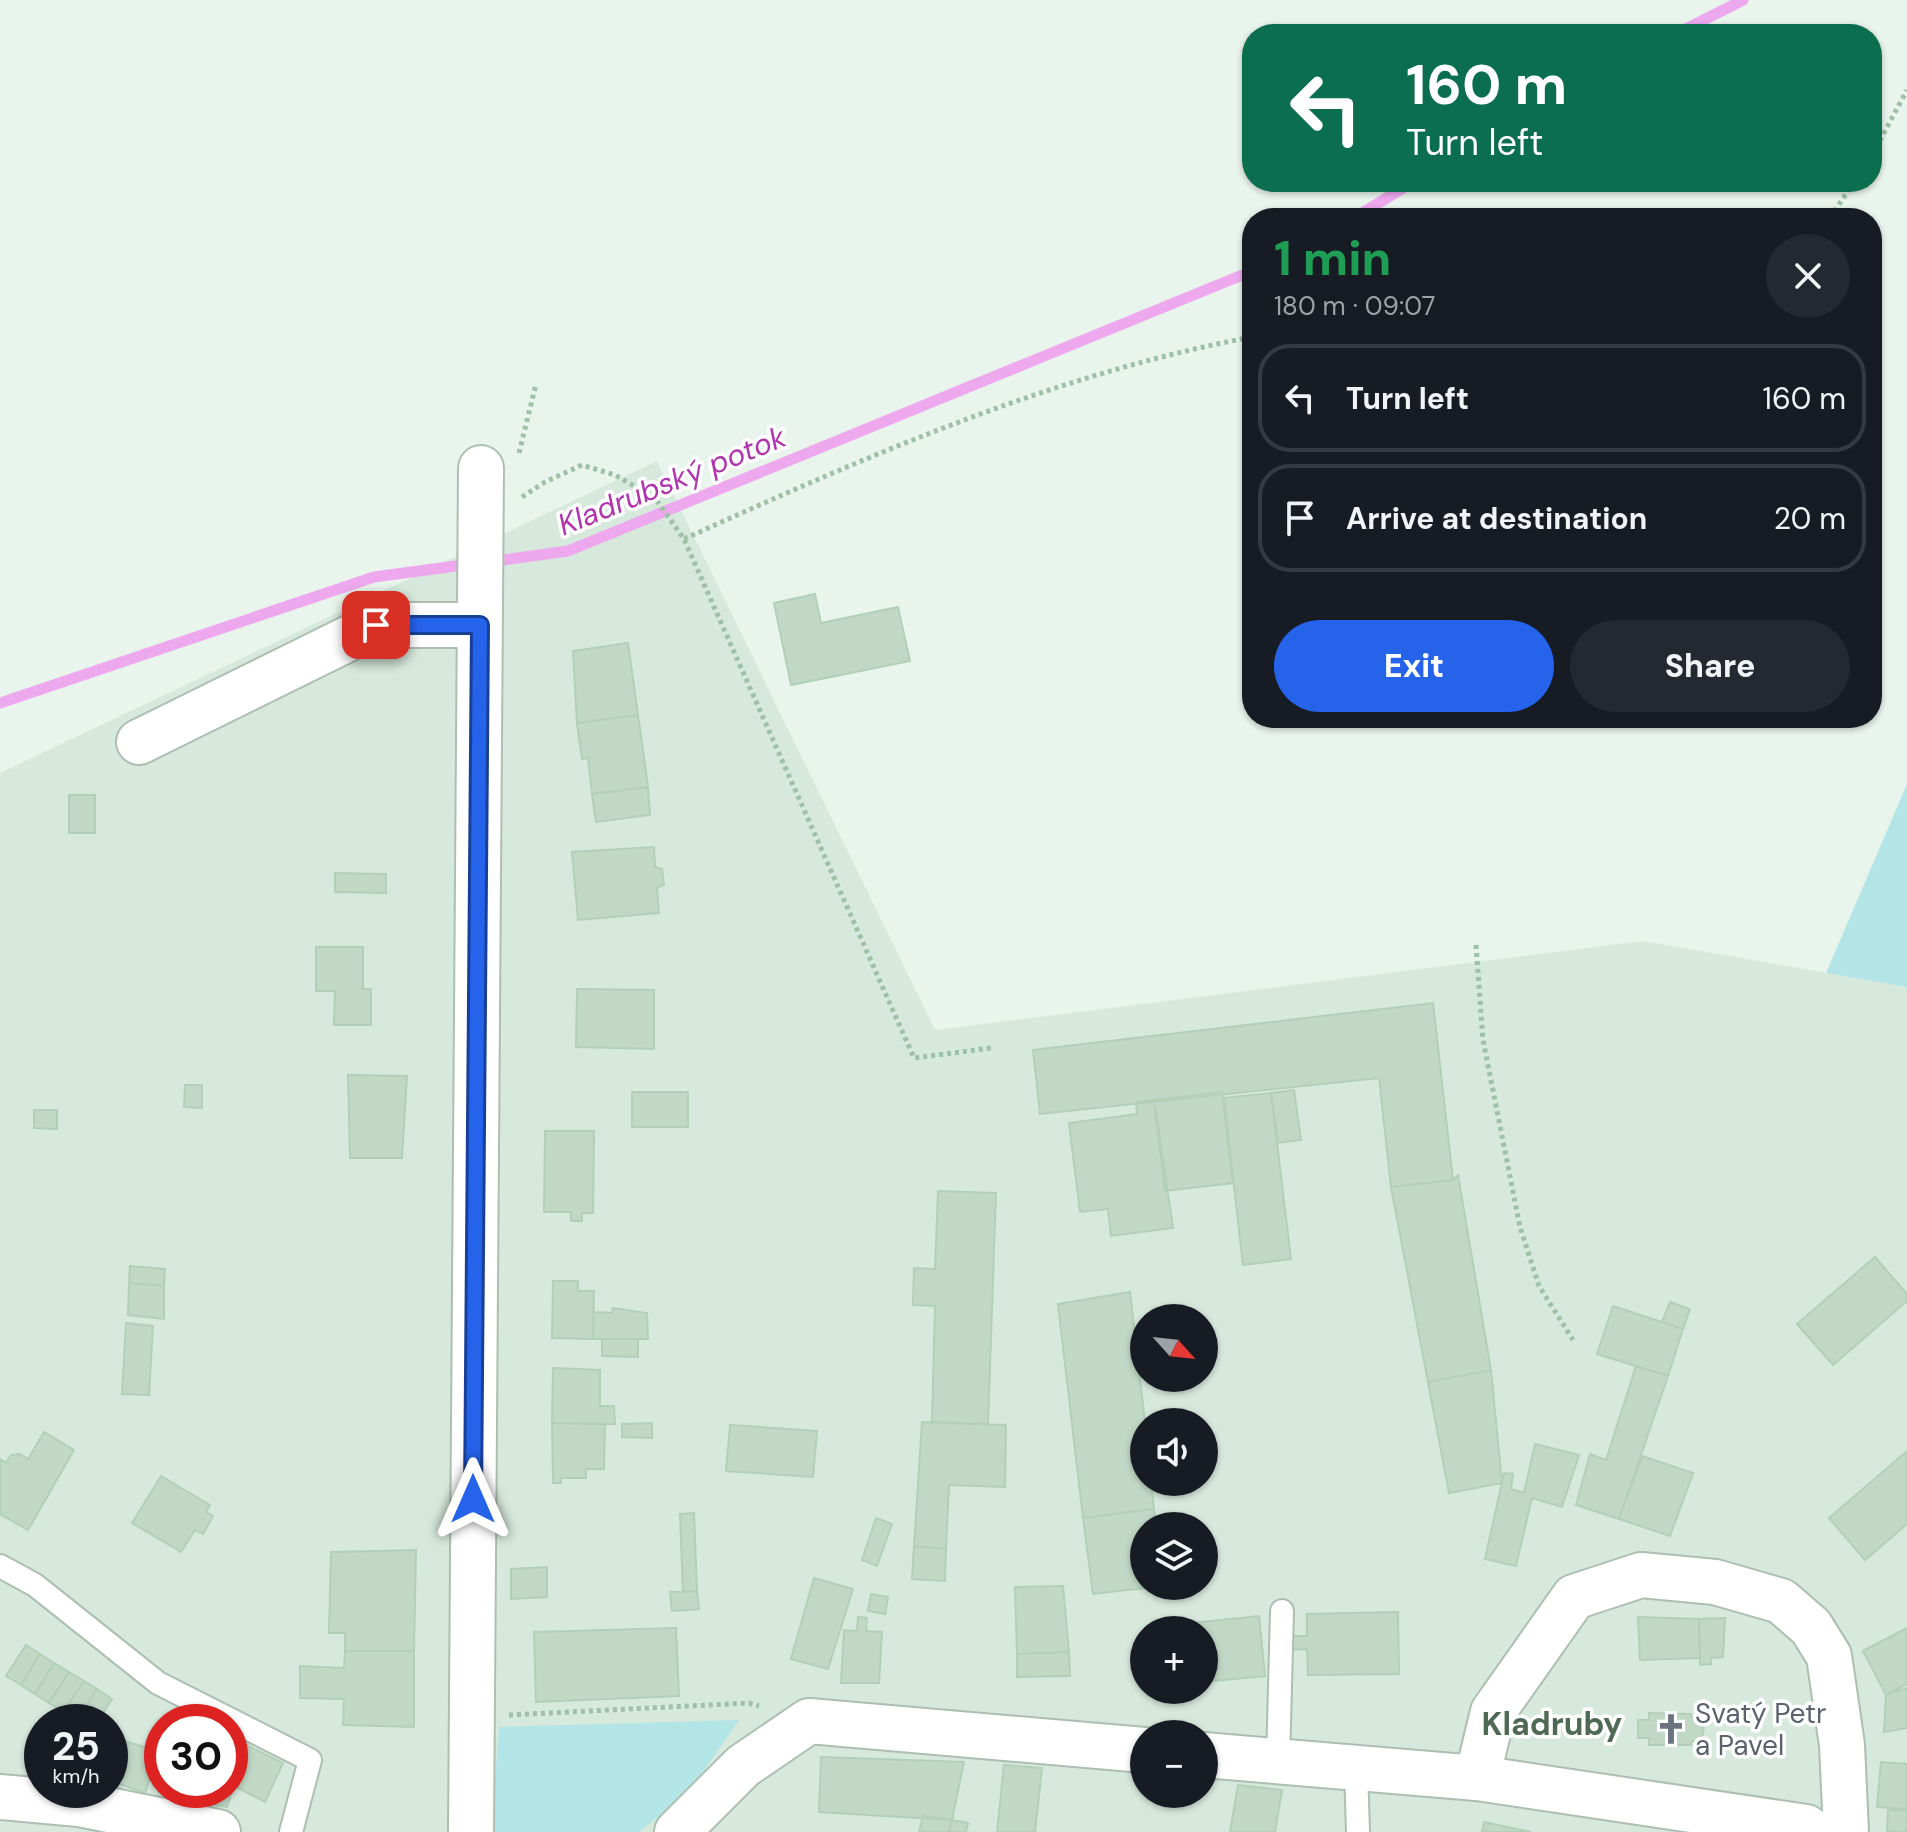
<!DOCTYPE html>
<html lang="en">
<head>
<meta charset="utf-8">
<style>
  :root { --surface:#171b24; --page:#242831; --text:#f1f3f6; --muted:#9ea1a6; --line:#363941; --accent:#2563eb }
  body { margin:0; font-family:"DM Sans",sans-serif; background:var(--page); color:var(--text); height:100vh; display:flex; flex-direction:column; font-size:30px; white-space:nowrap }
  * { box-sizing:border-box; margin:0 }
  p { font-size:26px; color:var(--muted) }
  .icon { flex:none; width:44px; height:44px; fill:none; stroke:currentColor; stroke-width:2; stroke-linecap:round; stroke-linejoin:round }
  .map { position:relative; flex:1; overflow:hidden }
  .drawer { position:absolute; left:1242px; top:208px; width:640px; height:520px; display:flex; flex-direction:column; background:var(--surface); border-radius:32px; box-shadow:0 2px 6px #0004 }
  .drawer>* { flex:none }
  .hud { position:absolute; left:1242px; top:24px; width:640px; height:168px; border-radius:32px; box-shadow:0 2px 6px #0004; background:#0b6e4f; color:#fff; overflow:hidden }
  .needle { width:52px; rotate:117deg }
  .tools { position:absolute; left:1130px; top:1304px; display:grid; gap:16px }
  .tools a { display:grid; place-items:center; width:88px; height:88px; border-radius:50%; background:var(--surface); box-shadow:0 2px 6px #0004; font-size:40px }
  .speed { position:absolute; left:24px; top:1704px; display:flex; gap:16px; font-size:40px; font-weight:700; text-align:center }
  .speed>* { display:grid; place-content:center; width:104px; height:104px; border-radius:50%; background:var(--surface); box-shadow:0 2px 6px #0004; line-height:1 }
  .speed small { font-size:20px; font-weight:400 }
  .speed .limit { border:12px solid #d22; background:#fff; color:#111 }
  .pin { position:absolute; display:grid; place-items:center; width:68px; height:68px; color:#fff; margin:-34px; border-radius:16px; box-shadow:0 4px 12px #0006 }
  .me { position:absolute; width:88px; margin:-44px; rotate:0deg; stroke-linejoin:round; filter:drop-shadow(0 0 6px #0008) }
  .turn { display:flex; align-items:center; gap:28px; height:168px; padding:0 32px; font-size:36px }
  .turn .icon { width:104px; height:104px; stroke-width:2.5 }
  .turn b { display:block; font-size:56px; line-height:68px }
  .round { display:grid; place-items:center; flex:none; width:84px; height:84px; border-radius:42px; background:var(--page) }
  .overview { display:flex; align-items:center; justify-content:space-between; height:136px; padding:0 32px }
  h1 { font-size:48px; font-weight:800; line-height:60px; color:#1e9e55 }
  .cta { display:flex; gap:16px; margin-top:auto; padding:16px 32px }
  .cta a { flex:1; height:92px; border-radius:48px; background:var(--accent); color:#fff; font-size:32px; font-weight:800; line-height:92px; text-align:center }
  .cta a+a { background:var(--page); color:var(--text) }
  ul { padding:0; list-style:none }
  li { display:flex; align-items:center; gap:24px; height:108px; margin:0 16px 12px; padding:0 16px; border:4px solid var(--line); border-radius:32px }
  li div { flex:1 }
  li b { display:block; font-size:30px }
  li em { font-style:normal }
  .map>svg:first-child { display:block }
  .residential { fill:#d7e8dc; fill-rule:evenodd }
  .green { fill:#b3e4e6 }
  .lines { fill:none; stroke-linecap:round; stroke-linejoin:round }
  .stream { stroke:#eea8ee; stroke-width:11 }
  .building { fill:#c2d8c6; stroke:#b2d0b8; stroke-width:2 }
  .service-casing { stroke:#acbfb1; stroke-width:26 }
  .minor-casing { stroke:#acbfb1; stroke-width:48 }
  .tertiary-casing { stroke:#acbfb1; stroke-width:48 }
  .path { stroke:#9ec0a6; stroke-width:5; stroke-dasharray:4 4; stroke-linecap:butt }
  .service { stroke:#fff; stroke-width:22 }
  .minor { stroke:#fff; stroke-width:44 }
  .tertiary { stroke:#fff; stroke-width:44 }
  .route-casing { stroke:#184099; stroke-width:20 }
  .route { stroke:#2563eb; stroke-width:14 }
  .labels { text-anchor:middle; stroke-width:7; stroke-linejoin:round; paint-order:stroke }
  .worship-label { font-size:28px; fill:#5b616d; stroke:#fff; text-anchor:start }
  .water-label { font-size:30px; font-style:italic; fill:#b034ae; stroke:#fff }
  .quarter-label { font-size:32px; font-weight:bold; fill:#4f6a54; stroke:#fff }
</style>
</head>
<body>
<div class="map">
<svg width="1907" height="1832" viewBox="0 0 1907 1832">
  <rect width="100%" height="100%" fill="#e9f4ec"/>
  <path class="residential" d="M657 461 935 1030 1643 941 1907 987V1832H0V773ZM1144 1318H1204V1378H1144ZM1144 1422H1204V1482H1144ZM1144 1526H1204V1586H1144ZM1144 1630H1204V1690H1144ZM42 1722H110V1790H42ZM162 1722H230V1790H162ZM1144 1734H1204V1794H1144Z"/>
  <path class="green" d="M1907 784V987L1826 973Z
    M739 1720 689 1792 639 1832H491L499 1727Z"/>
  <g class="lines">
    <path class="stream" d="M1676 34 1743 0
      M1354 218 1413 182
      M488 562 568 551 1252 271
      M0 703 374 577 471 564"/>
  </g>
  <path class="building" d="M815 594 821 623 898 607 910 661 791 685 774 603Z
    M628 643 638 715 577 723 573 651Z
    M638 715 648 787 592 794 588 758 582 759 577 723Z
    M648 787 650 815 596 822 592 794Z
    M69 795H95V833H69Z
    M654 847 655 867 662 869 664 885 657 888 659 913 578 920 572 852Z
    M335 873 386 874V893L335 892Z
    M316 947H363V989H371V1025H334L335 991H316Z
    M577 989 654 990V1049L576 1047Z
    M1433 1003 1453 1180 1391 1187 1379 1078 1040 1114 1033 1050Z
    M348 1075 407 1076 402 1158H350Z
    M185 1085H202V1108L184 1107Z
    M1294 1090 1301 1140 1278 1143 1271 1093Z
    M632 1092H688V1127H632Z
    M1222 1092 1233 1183 1165 1191 1154 1100Z
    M1271 1093 1291 1259 1243 1265 1224 1098Z
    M1154 1100 1173 1228 1111 1236 1108 1209 1080 1212 1069 1123 1137 1114 1136 1102Z
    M34 1110H57V1129L34 1128Z
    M545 1131H594L593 1213H582V1221H571V1212H544Z
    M1458 1175 1491 1370 1428 1382 1391 1187 1453 1180Z
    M938 1191 996 1193 988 1424 932 1422 935 1306 913 1305 914 1268 935 1269Z
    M1875 1257 1907 1294V1301L1833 1365 1797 1324Z
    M130 1266 165 1269 164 1286 129 1283Z
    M553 1281H578V1291H594L593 1339 552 1338Z
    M129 1283 164 1286V1319L128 1315Z
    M1130 1292 1145 1422 1144 1482H1151L1154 1509 1083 1518 1058 1304Z
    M1670 1302 1690 1309 1683 1329 1662 1322Z
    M1613 1306 1683 1329 1668 1376 1597 1354Z
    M613 1308 647 1313 648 1339H593L594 1312 612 1313Z
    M126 1323 153 1326 149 1395 122 1394Z
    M602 1339H638V1357L602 1356Z
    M1636 1366 1668 1376 1619 1519 1576 1505 1590 1454 1606 1460Z
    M553 1368 600 1370V1406H614L615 1424 552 1423Z
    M1491 1370 1502 1483 1449 1493 1428 1382Z
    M922 1422 1006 1425 1005 1487 949 1485 946 1549 914 1546Z
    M552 1423 605 1424 604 1469H586V1478H561V1483H553Z
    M652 1423V1438L622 1437V1424Z
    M730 1425 817 1431 813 1477 726 1471Z
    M44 1432 74 1450 28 1530 0 1514V1459L6 1463 11 1455 20 1454 28 1459Z
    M1535 1444 1579 1455 1562 1507 1532 1498 1516 1566 1485 1559 1504 1473 1513 1474 1511 1489 1524 1493Z
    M1907 1451V1524L1865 1560 1829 1518Z
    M1642 1456 1693 1473 1670 1536 1619 1519Z
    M161 1476 210 1505 206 1512 213 1516 203 1534 195 1530 181 1552 132 1523Z
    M1154 1509 1156 1526H1144V1586H1163L1093 1594 1083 1518Z
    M694 1513 697 1591 683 1592 680 1514Z
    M876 1518 892 1524 877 1566 862 1560Z
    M914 1546 946 1549 945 1581 912 1579Z
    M416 1550 414 1651H345V1633H329L331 1552Z
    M547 1567V1597L511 1599V1569Z
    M814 1578 853 1589 828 1669 791 1659Z
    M1063 1586 1069 1652 1017 1654 1015 1587Z
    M697 1591 699 1609 672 1611 670 1592Z
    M871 1594 888 1597 885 1614 868 1611Z
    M1398 1612 1399 1674 1308 1675 1307 1649 1289 1650 1288 1636H1307V1614Z
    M1259 1616 1265 1676 1204 1682V1630H1183L1182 1624Z
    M858 1617 867 1618 866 1631 882 1632 879 1683H841L844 1630 857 1631Z
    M1638 1617 1699 1619 1700 1658 1640 1660Z
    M1725 1618 1723 1657 1711 1658V1664L1700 1665 1699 1619Z
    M676 1628 679 1696 536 1702 534 1632Z
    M1907 1628V1684L1886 1695 1863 1651Z
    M26 1645 40 1654 21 1685 6 1676Z
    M345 1651H414V1727L343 1725 344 1699 300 1698V1666L344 1668Z
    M1069 1652 1070 1676 1017 1677V1654Z
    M40 1654 54 1663 35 1694 21 1685Z
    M54 1663 69 1672 49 1703 35 1694Z
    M69 1672 84 1681 63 1712 49 1703Z
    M84 1681 97 1689 77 1720 63 1712Z
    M1907 1688V1728L1884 1732 1886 1695Z
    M97 1689 112 1699 97 1722H80L77 1720Z
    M1649 1713 1691 1714 1692 1718H1699L1704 1725 1703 1734 1699 1741H1692L1691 1745H1649V1738H1638V1720H1649Z
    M230 1737 283 1763 265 1802 230 1784Z
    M124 1741 158 1751 145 1793 111 1781Z
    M821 1757 964 1762 952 1820 819 1812Z
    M1881 1762 1907 1764V1809L1877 1807Z
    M1004 1765 1042 1768 1035 1832H997Z
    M230 1784 234 1786 227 1807 176 1799 178 1790H230Z
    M1238 1785 1282 1790 1275 1832H1230Z
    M1888 1810H1907V1832H1887Z
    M923 1816 952 1820 949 1832H919Z
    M952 1820 968 1823 966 1832H949Z
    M1484 1822 1531 1832H1482Z"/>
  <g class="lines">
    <defs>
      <path id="service" d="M0 1566 35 1585 158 1683 310 1760 291 1832
        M1278 1761 1282 1611
        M1356 1768 1358 1832"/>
      <path id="minor" d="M139 742 376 625H480
        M1477 1778 1493 1712 1574 1597 1641 1575 1715 1582 1781 1601 1811 1627 1829 1656 1842 1745 1846 1832
        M471 1832 481 468"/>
      <path id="tertiary" d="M1204 1755 1477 1778 1806 1827 1813 1832
        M0 1797 79 1804 218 1832
        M677 1832 743 1766 809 1721 1144 1750"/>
    </defs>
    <use href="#service" class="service-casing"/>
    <use href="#minor" class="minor-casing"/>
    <use href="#tertiary" class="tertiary-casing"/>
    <path class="path" d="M1872 155 1907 90
      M1830 218 1854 182
      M519 453 536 384
      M522 497 545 482 582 465 615 475 655 498 684 539 914 1058 991 1048
      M684 539C867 456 1054 374 1252 337
      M1476 945 1483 1040 1520 1227 1539 1286 1573 1340
      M509 1715 749 1703 759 1706"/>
    <use href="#service" class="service"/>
    <use href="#minor" class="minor"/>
    <use href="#tertiary" class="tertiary"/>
  </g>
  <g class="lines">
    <defs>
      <path id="route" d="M376 625H480L473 1499"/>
    </defs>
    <use href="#route" class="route-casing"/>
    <use href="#route" class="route"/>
  </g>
  <defs>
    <symbol id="church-bare" viewBox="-9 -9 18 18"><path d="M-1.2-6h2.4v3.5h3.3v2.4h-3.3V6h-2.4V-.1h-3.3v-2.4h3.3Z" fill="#6b7280" stroke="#fff" stroke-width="2.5" paint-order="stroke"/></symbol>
  </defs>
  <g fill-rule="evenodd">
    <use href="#church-bare" x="1649" y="1707" width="44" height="44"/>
  </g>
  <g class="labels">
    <g class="worship-label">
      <text x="1695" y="1723">Svatý Petr<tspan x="1695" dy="32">a Pavel</tspan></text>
    </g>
    <g class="water-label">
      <text transform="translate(672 481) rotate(-22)" y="10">Kladrubský potok</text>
    </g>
    <g class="quarter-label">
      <text x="1552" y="1735">Kladruby</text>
    </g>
  </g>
</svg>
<div class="tools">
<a><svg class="needle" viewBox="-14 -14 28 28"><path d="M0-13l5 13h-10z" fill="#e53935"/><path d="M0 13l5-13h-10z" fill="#9ea1a6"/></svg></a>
<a><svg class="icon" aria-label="sound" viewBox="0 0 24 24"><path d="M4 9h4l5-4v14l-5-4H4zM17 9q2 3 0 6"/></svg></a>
<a><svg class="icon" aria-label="layers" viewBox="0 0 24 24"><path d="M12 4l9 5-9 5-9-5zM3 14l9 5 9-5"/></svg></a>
<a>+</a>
<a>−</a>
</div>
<div class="speed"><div>25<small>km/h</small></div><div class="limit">30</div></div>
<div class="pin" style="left:376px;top:625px;background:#d93025"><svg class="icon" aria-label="arrive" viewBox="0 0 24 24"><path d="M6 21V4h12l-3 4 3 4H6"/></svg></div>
<svg class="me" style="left:473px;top:1499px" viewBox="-20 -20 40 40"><path d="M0-17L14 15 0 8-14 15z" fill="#2563eb" stroke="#fff" stroke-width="4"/></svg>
<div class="hud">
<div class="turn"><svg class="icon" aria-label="left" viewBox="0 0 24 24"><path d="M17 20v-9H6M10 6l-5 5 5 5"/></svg><div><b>160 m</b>Turn left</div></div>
</div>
<section class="drawer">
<div class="overview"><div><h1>1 min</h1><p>180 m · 09:07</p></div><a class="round"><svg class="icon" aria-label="close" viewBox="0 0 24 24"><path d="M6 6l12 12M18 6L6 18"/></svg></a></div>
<ul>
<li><svg class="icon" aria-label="left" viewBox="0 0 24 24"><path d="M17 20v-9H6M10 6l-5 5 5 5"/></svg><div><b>Turn left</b></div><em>160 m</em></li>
<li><svg class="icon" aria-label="arrive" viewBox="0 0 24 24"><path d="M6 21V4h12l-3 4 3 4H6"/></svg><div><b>Arrive at destination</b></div><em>20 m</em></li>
</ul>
<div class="cta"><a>Exit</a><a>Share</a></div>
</section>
</div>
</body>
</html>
